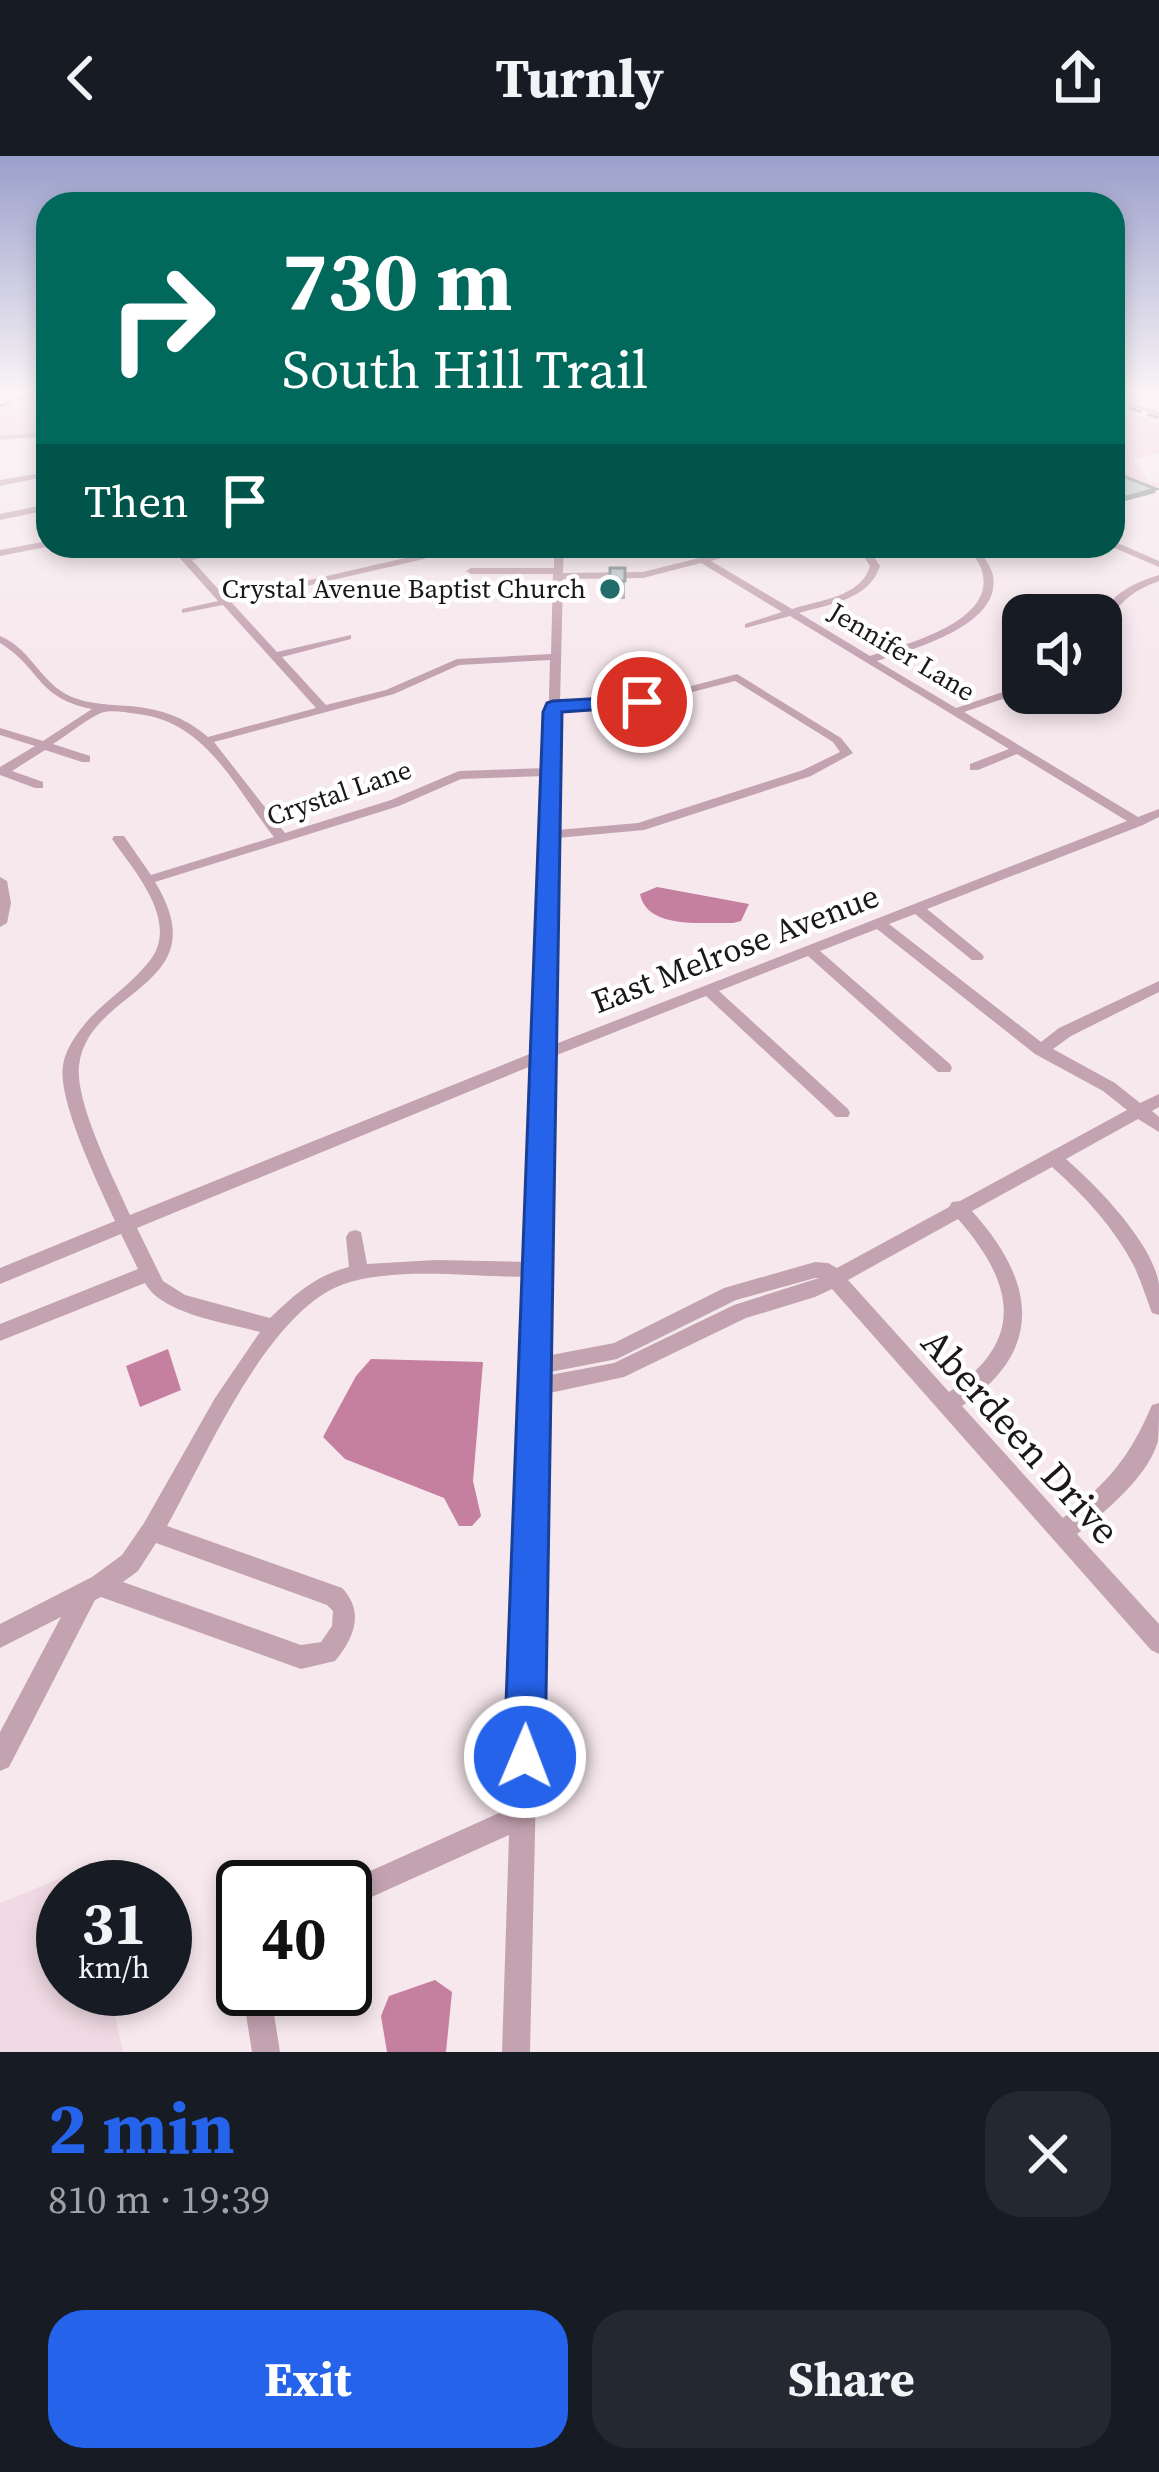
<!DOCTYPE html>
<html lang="en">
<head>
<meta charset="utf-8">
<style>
  :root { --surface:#171b24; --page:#242831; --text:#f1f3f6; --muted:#9ea1a6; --accent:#2563eb }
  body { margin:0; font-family:"Source Serif 4",serif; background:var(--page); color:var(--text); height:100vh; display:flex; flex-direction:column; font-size:45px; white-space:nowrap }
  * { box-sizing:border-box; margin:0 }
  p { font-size:39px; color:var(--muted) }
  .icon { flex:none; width:66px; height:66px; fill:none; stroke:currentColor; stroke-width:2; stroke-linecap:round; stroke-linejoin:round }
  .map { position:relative; height:1896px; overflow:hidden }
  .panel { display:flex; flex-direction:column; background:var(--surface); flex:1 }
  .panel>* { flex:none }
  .top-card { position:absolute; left:36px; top:36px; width:1089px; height:366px; border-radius:36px; box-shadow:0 6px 18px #0003; background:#00695c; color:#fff; overflow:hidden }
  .fabs { position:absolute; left:1002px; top:438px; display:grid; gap:24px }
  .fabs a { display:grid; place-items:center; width:120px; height:120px; border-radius:24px; background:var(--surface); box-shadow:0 6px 18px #0003; font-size:60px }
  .speed { position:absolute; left:36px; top:1704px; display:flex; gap:24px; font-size:60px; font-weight:700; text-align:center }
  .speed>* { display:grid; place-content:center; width:156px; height:156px; border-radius:50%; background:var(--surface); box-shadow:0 6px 18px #0003; line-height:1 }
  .speed small { font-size:30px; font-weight:400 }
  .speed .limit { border:6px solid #111; border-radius:18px; background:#fff; color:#111 }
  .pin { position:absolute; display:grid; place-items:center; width:102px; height:102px; color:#fff; margin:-51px; border:6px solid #fff; border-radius:50%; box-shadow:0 3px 12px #0007 }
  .me { position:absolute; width:132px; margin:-66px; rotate:1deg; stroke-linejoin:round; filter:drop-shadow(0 0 9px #0008) }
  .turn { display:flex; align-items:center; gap:42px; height:252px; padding:0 48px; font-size:54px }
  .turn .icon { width:156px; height:156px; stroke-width:2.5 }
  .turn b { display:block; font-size:84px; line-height:102px }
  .then { display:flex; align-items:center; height:114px; padding:0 48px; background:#0003; gap:24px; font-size:45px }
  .round { display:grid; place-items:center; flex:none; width:126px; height:126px; border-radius:36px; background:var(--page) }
  .summary { display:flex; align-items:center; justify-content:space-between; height:204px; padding:0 48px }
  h1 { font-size:72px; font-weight:700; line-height:90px; color:var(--accent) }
  .action { display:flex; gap:24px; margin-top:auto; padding:24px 48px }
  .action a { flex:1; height:138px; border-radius:36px; background:var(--accent); color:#fff; font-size:48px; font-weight:700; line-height:138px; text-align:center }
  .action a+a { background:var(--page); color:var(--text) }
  header { display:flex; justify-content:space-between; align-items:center; height:156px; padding:0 48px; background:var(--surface); font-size:54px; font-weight:700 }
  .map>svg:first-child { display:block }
  .built { fill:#efd9e2 }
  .green { fill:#f6cddf }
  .water { fill:#c57f9f }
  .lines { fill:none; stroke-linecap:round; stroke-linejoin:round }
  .stream { stroke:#c57f9f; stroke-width:3 }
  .minor { fill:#c4a3b1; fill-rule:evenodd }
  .rail { stroke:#595154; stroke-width:3; stroke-dasharray:12 6; stroke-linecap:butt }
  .wall { fill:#9eacab }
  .shaded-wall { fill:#818c8b }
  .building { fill:#b8c8c7; stroke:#818c8b; stroke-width:3 }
  .route { fill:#2563eb; stroke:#184099; stroke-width:3 }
  .poi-dot { fill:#206c6a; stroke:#fff; stroke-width:4.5 }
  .labels { text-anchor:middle; stroke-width:9; stroke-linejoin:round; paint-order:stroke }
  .far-poi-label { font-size:27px; fill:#1c1719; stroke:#fff; text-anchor:end }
  .far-street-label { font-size:27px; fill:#1c1719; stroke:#fff }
  .street-label { font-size:33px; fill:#1c1719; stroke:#fff }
  .near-street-label { font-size:39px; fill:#1c1719; stroke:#fff }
</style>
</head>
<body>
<header><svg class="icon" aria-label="back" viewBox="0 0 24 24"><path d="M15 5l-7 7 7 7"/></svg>Turnly<svg class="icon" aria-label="share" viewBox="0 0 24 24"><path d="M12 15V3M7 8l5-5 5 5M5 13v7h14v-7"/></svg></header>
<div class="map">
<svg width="1159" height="1896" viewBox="0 0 1159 1896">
  <rect width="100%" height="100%" fill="#f7e8ee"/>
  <path class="built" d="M83 1713 87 1731H63V1833H109L123 1896H0V1747Z"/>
  <path class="green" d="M29 239H48V278L0 282V250Z
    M1113 250 1159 267V297L1133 304 1149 326 1159 327V331L1113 316Z"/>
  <path class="water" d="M657 731 749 748 741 765 733 767C704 766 647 774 640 738Z
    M168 1193 181 1234 140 1251 126 1210Z
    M371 1203 483 1206 473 1325 481 1360 472 1370H459L444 1342 345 1303 323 1281 356 1220Z
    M435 1824 452 1836 446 1896H387L381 1860 389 1840Z"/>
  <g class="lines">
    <path class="stream" d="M1113 242 1159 258"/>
    <path class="minor" d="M48 276V280L0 284V280Z
      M48 316V320L0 330V324Z
      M48 348V354L0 364V358Z
      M48 385V390H51L0 400V394Z
      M1113 385 1159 405V411L1110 390H1113Z
      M169 390H179L187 399 229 390H247L192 404 227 443 418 399 435 390H447L424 403 232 447 277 496 351 479V483L282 501 326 549 386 534 457 503 551 498 553 418H471L466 415 471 412H554V390H564L563 417 643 416 747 390H763L711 405 792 453C820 444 861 441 870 410L857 390H867L880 410C869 444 829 448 799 457L870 500C904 489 997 466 982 415 980 407 972 397 967 390H977C981 398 989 407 992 416 1007 468 913 493 877 505L956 552 1023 529V536L964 556 1138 661 1159 653V661L1143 669 927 753 982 798 984 801 982 804H972L915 758 889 768 1041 886 1059 872 1159 825V836L1071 880 1053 893 1115 927 1140 947 1159 938V951L1152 955 1159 961V976L1138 963 1066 1003C1096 1029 1154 1088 1159 1129 1159 1139 1159 1149 1159 1159L1152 1157C1146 1141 1141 1125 1134 1110 1114 1072 1084 1039 1052 1011L972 1055C1035 1125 1046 1193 962 1250L1063 1362C1109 1325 1128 1304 1152 1249L1159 1247C1159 1259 1159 1274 1158 1285 1148 1321 1105 1356 1077 1378L1159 1468V1498L1151 1494 832 1133 815 1141 746 1162 624 1221 545 1238 530 1896H502L509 1679 345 1753V1731H335L510 1652 529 1121C475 1121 395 1110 344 1128 267 1155 206 1301 167 1370L342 1432C365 1456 354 1482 335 1505L301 1513 101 1441 95 1444 9 1611 0 1615V1576L61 1461 0 1492V1468L92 1421 122 1399 144 1367 215 1242 260 1176C227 1167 161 1158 145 1127L0 1185V1168L138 1113 121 1078 0 1128V1112L115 1065C100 1031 57 945 63 909 66 891 79 874 91 861 110 841 134 826 151 803 179 764 134 715 112 683L114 680H124L151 719 274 681C235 632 207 566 138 558 127 557 111 553 101 557 85 564 68 579 53 588L90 600V606H82L45 594 12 615 43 626V632H35L0 619V611L35 590 0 579V572L43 585 92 553C36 542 41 512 0 487V480C29 492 38 521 64 537 86 550 114 548 139 551 166 555 187 563 208 581L316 552 223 449 182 457V453L218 445ZM701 407 782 456 745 468V472L790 460 1009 593 970 608V614H978L1017 598 1127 665 553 889 557 682 644 674 811 620 853 597 841 582 737 518 642 543 560 547 563 423 643 422ZM550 504 547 612 459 615 391 644 285 677 214 586 394 538 459 509ZM735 525 833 586 840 596 803 614 638 667 557 674 560 554 635 550 656 575 660 576 666 573 646 548ZM546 620 537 895 130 1059C115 1025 75 947 79 910 87 832 220 832 155 726L399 650 461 623ZM877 773 1035 898 1103 935 1127 954 960 1045 952 1046 949 1051 837 1112 828 1107 815 1106 724 1132 614 1187 546 1200 552 901 706 840 836 961H848L850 957 848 953 719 835 808 800 938 916H950L952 912 950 908 820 795ZM536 908 529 1106 436 1104 367 1108 361 1076 355 1074 349 1076 346 1081 349 1111C316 1119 294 1139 270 1162L185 1139 163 1125 137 1072ZM958 1063C1014 1127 1027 1184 949 1236L848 1124ZM815 1122H819L734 1149 614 1207 545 1220V1217L617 1203 736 1144ZM156 1387 327 1449 333 1455 332 1470 321 1486 301 1489 123 1426 138 1415Z
      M1159 419V425C1132 435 1117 447 1105 473L1101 474C1101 441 1131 428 1159 419Z
      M0 721 7 725 11 747 7 767 0 771Z
      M243 1830V1833H270L280 1896H252L242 1833Z"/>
    <path class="rail" d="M1113 246 1159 262
      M0 250 29 239"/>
  </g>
  <path class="wall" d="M610 412H625V443H610Z"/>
  <path class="shaded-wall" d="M1156 333 1155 337 1118 347 1119 343Z"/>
  <path class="building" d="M1113 316 1156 333 1119 343 1113 340Z
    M610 412H625V425H610Z"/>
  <linearGradient id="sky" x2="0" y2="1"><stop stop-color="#9a9fcb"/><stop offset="0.47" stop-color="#fbf5f7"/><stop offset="1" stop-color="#fbf5f7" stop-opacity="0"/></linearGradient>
  <rect width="1159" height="504" fill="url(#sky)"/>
  <path class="route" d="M642 540 648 542V550L562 556 545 1601 539 1616 525 1622 510 1616 504 1601 543 556 547 547 553 545Z"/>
  <circle class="poi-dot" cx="610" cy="433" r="12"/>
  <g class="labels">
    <g class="far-poi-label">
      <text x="586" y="442">Crystal Avenue Baptist Church</text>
    </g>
    <g class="far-street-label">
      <text transform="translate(902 496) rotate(31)" y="9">Jennifer Lane</text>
      <text transform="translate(339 637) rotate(-19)" y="9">Crystal Lane</text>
    </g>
    <g class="street-label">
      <text transform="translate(735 792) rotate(-21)" y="12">East Melrose Avenue</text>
    </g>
    <g class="near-street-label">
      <text transform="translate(1021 1280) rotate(48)" y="14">Aberdeen Drive</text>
    </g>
  </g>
</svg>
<div class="fabs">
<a><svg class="icon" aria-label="sound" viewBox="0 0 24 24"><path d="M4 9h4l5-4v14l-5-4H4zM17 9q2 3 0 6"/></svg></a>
</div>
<div class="speed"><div>31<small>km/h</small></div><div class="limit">40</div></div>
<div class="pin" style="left:642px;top:546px;background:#d93025"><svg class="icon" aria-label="arrive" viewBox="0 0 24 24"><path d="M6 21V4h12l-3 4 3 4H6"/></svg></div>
<svg class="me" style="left:525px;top:1601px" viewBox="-20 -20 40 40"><circle r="17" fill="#2563eb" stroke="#fff" stroke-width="3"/><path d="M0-11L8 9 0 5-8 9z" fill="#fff"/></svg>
<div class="top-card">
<div class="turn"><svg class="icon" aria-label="right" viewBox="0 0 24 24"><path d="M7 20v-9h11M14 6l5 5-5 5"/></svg><div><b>730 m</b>South Hill Trail</div></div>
<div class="then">Then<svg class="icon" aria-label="arrive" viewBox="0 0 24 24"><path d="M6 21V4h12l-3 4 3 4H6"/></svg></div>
</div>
</div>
<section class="panel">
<div class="summary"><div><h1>2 min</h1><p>810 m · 19:39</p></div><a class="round"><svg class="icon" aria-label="close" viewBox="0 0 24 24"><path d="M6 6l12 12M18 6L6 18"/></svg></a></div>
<div class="action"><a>Exit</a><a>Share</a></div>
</section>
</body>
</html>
